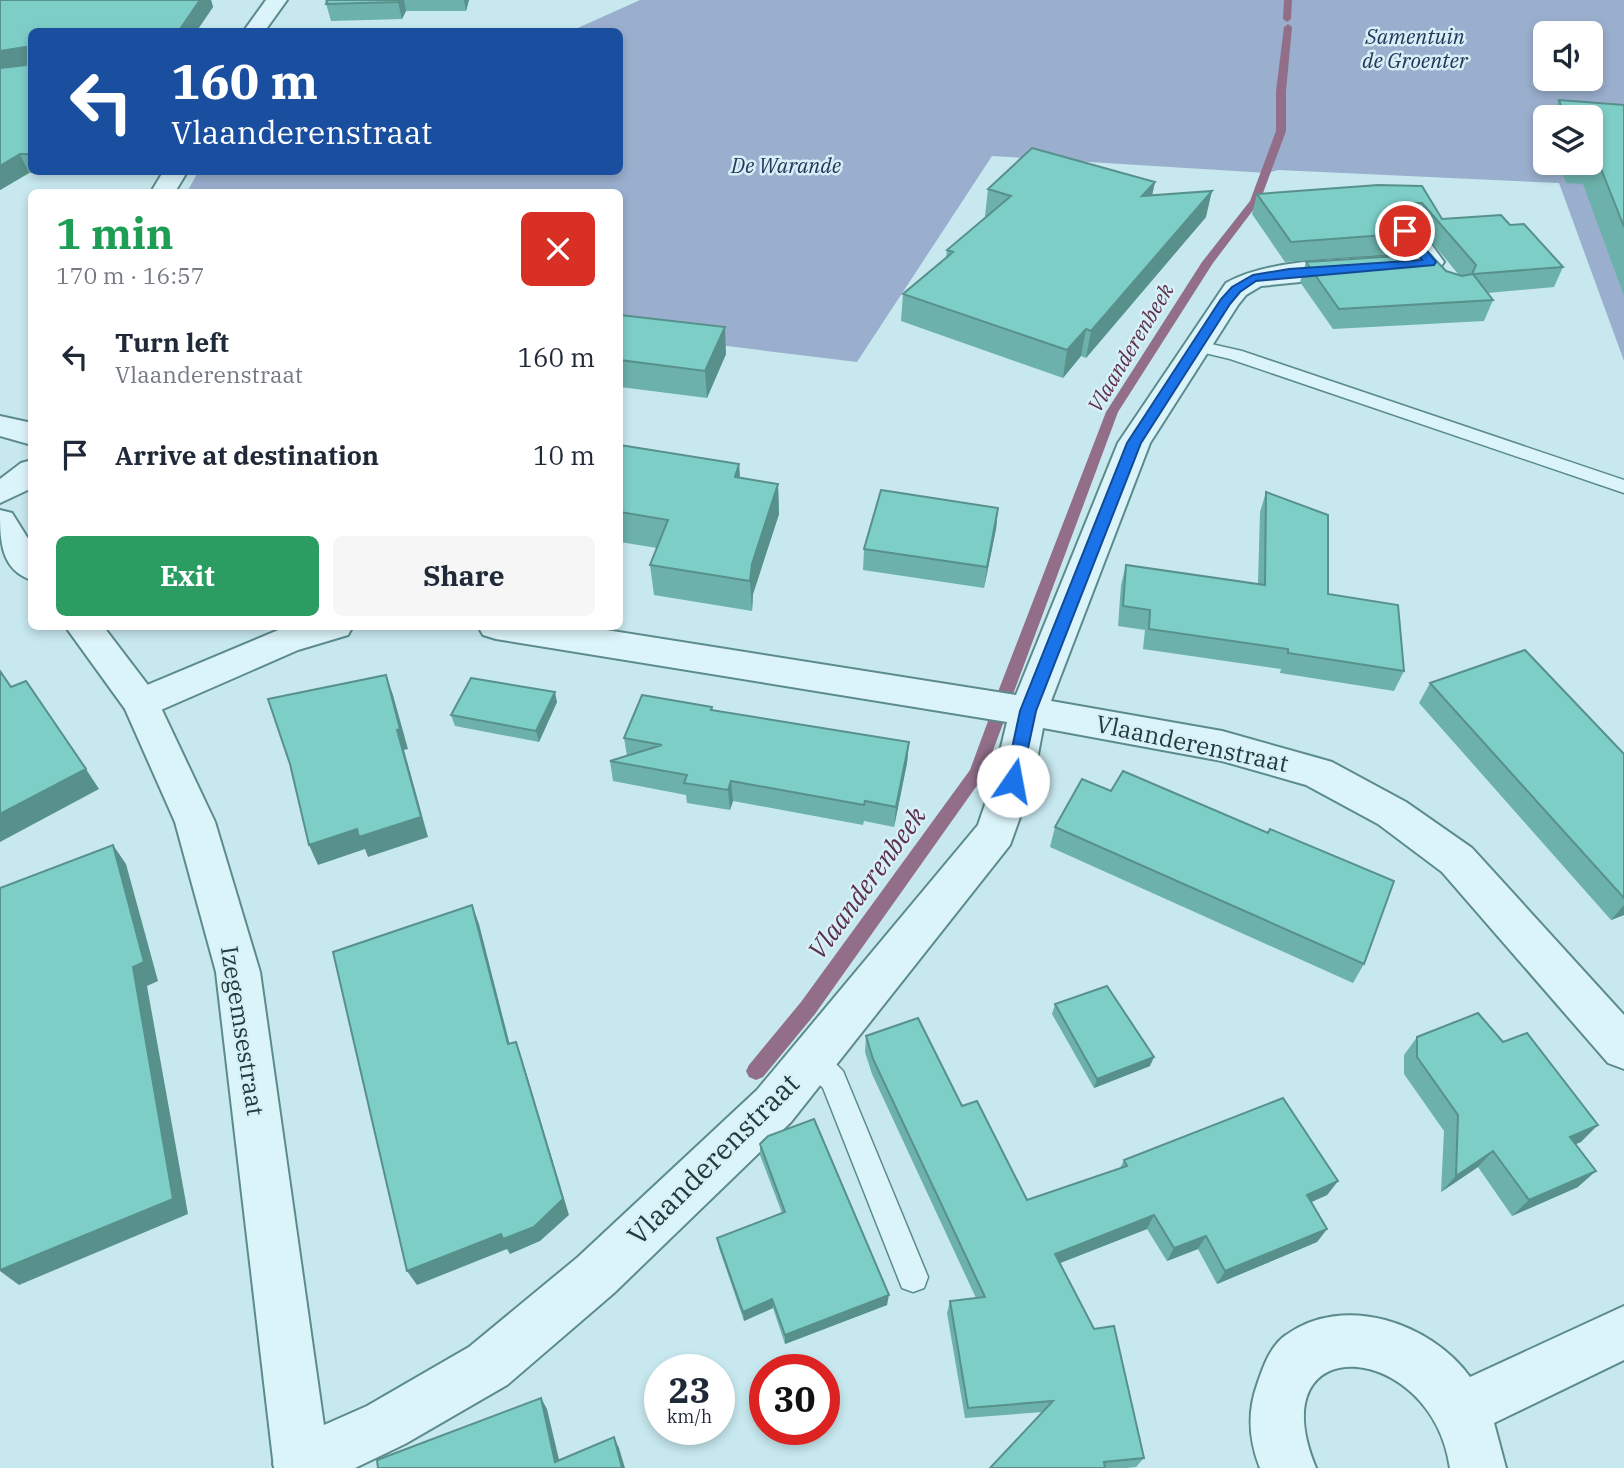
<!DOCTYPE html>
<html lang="en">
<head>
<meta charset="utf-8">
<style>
  :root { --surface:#fff; --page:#f6f6f7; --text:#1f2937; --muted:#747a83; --accent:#2b9c62 }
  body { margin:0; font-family:"IBM Plex Serif",serif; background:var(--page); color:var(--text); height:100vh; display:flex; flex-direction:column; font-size:26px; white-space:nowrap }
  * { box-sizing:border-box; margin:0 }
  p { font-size:23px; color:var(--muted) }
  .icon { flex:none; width:38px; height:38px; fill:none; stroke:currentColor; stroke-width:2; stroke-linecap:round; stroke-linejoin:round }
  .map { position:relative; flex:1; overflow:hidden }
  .panel { position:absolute; left:28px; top:189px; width:595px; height:441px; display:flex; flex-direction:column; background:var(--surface); border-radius:10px; box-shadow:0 4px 10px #0003 }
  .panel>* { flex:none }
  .hud { position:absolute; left:28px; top:28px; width:595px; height:147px; border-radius:10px; box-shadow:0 4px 10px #0003; background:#1a4fa0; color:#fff; overflow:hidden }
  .fabs { position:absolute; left:1533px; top:21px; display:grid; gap:14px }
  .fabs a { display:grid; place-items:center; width:70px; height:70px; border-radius:10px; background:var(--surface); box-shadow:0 4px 10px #0003; font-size:35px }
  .speed { position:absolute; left:644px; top:1354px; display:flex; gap:14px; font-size:35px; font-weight:700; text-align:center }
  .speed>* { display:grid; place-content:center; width:91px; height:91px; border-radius:50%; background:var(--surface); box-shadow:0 4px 10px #0003; line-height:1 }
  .speed small { font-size:18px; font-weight:400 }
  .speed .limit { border:10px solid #d22; background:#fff; color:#111 }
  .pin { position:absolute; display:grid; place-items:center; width:60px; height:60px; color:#fff; margin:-30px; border:4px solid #fff; border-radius:50%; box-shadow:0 2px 7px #0007 }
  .me { position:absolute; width:77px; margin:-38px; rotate:12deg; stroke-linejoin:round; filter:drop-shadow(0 0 5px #0008) }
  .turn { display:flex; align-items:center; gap:24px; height:147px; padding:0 28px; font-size:32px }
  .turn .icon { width:91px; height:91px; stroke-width:2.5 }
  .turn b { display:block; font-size:49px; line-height:60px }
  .round { display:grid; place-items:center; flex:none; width:74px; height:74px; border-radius:10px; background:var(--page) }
  .summary { display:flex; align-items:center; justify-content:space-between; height:119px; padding:0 28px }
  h1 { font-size:42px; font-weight:700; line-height:52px; color:#1e9e55 }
  .cta { display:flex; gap:14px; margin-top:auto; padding:14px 28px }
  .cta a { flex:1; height:80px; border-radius:10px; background:var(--accent); color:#fff; font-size:28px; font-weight:700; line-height:80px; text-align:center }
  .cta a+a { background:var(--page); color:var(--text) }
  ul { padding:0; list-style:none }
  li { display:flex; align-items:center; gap:21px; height:98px; padding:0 28px }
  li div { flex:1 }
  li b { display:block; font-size:26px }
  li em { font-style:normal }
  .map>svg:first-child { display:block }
  .green { fill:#9aafce; fill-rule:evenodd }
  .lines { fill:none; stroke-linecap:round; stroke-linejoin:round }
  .stream { fill:#926e89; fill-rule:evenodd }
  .service-casing { stroke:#5c8b8c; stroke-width:3 }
  .minor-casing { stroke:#5c8b8c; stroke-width:4 }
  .tertiary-casing { stroke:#5c8b8c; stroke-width:4 }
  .service { fill:#dbf4fa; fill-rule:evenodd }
  .minor { fill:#dbf4fa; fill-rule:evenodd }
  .tertiary { fill:#dbf4fa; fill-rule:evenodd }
  .wall { fill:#6cb1ab }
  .shaded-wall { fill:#58908b }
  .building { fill:#7dcec7; stroke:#58908b; stroke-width:2 }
  .route { fill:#1a73e8; stroke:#114b97; stroke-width:2 }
  .labels { text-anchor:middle; stroke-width:5; stroke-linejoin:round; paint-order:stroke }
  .far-park-label { font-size:21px; font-style:italic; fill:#263359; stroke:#d7f0f7 }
  .far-water-label { font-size:21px; font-style:italic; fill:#5c2f48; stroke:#d7f0f7 }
  .street-label { font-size:24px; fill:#203c3b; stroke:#d7f0f7 }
  .water-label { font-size:26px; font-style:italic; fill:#5c2f48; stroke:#d7f0f7 }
  .near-street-label { font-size:28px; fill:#203c3b; stroke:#d7f0f7 }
</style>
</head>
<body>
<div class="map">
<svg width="1624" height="1468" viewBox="0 0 1624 1468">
  <rect width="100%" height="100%" fill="#c7e8ef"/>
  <path class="green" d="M640 0H1624V361L1559 183 1278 170 1267 173 992 156 857 362 620 333V192H187L198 172H620V32L571 31ZM1545 33H1591V79H1545ZM1545 117H1591V163H1545Z"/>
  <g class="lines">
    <path class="stream" d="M1284 0H1292L1291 19 1287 22 1283 19Z
      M1288 24 1292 27 1286 91V131L1260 201 1213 263 1118 412 1012 697 1009 701H999L996 697 1106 412 1202 262 1250 201 1276 131V91L1284 27Z
      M999 707 1007 713 983 777 815 1014 763 1077 756 1080 749 1077 746 1071 749 1065 801 1002 970 770 991 713Z"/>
    <defs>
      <path id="service" d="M1198 341 1242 351 1624 480V493L1230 359 1192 350 1189 346 1192 342Z
        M812 1046 822 1050 843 1071 928 1277 924 1288 913 1292 902 1288 823 1088 802 1068 798 1059 802 1050Z"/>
      <path id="minor" d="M1405 223C1421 227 1434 248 1444 262L1440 268 1261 286 1246 295 1238 305 1150 443 1051 701 1222 731 1318 758 1332 762 1406 802 1472 848 1624 1015V1069L1608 1063 1442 872 1378 824 1306 785 1222 761 1043 728 1033 781 1010 845 791 1122 614 1293 507 1385 405 1444 355 1468H275L273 1464 281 1444 367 1406 469 1347 578 1257 757 1090 978 825 993 781 1007 722 496 639 483 635 478 626H581L1016 695 1118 443 1226 283C1272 257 1357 259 1411 255L1392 231 1396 225Z
        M288 626H353L348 635 298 650 154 713 141 717 128 713 122 703 128 693Z
        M1624 1306V1360L1494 1423 1506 1468H1450C1432 1340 1257 1326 1316 1468H1260C1249 1440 1247 1413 1257 1385 1263 1367 1270 1346 1286 1335 1344 1293 1431 1323 1470 1377Z"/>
      <path id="tertiary" d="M266 0H287L264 32H243Z
        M163 172H187L175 192H151Z
        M0 416 32 423V445L0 436Z
        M32 460V488L0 503V479L21 463Z
        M0 510 12 513 32 545V580C0 570 0 539 0 510Z
        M65 626H103L154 693 215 822 260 972 330 1468H274L216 972 175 822 125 709Z"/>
    </defs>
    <use href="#service" class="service-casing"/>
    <use href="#minor" class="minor-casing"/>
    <use href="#tertiary" class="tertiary-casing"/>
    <use href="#service" class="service"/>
    <use href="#minor" class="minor"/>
    <use href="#tertiary" class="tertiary"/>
  </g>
  <path class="wall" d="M0 0H211L213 7 196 32H32V172H93L29 173 0 190Z
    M325 0H469L466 11H406L402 19 331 21Z
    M1559 100 1624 105V296L1583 184 1566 183 1559 163H1591V117H1551Z
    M1155 182 1152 195 1206 217 1086 358 1081 356 1063 378 901 321 903 294 946 258 947 250 987 216H985L988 189Z
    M1422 186 1442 219 1510 225 1563 267 1554 287 1487 293 1493 300 1484 321 1333 329 1300 282 1306 262 1459 275 1415 222H1406L1413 233 1406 253 1285 262 1252 214 1257 194Z
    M620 315 726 354 707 398 620 387Z
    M620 445 739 464 740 477 778 484 779 514 753 594 752 611 654 595 650 565 657 548 620 542Z
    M1266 492 1328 594 1404 671 1394 691 1280 673 1281 669 1143 649 1145 630 1118 626 1121 585 1126 565 1258 584 1260 512Z
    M998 508 996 529 984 588 863 570 864 549Z
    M1430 683 1624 754V915L1611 920 1419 703Z
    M557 702 539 742 455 726 451 715Z
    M712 710 909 742 907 763 894 827 864 821 863 825 733 801 730 810 687 803 686 795 613 781 610 761 627 756 624 738Z
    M1055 827 1364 964 1353 983 1050 847Z
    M1055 1004 1150 1066 1094 1088 1052 1014Z
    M866 1036 962 1106 1027 1200 1120 1168 1124 1160 1338 1181 1327 1195 1311 1202 1327 1229 1317 1242 1217 1284 1198 1249 1167 1261 1147 1229 1060 1263 1144 1458 1136 1467 1126 1468H990L1043 1412 965 1418 947 1313 950 1301 976 1298 872 1074 865 1052Z
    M1417 1037 1581 1142 1575 1144 1578 1187 1512 1216 1478 1167 1441 1192 1444 1131 1404 1074V1055Z
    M760 1144 887 1305 785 1344 773 1308 744 1321 719 1248 717 1238 782 1213 760 1155Z"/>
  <path class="shaded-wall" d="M200 0H211L213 7 196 32H178Z
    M399 0H404L406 11 402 19 398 2Z
    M464 0H469L466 11Z
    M26 47 32 65 0 70V51Z
    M20 154 29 173 0 190V166Z
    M1155 182 1149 209 1142 196Z
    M1212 191 1206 217 1086 358 1091 331Z
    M725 327 726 354 707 398 705 371Z
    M1086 329 1081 356 1063 378 1067 350Z
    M739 464 741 495 735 477Z
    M778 484 779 514 753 594 752 611 750 581 752 564Z
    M998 508 996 529 984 588 987 567Z
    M386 675 393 695 408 749 404 750 428 837 368 857 365 849 318 865 309 845 397 730Z
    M555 692 557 702 539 742 536 731Z
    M909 742 907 763 894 827 896 807Z
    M86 769 99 789 0 842V814Z
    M731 781 733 801 730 810 728 790Z
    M113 845 126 864 158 981 147 986 188 1214 19 1285 0 1271Z
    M472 905 479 924 514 1061 508 1044Z
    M1624 905V915L1611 920Z
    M516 1042 522 1059 569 1215 540 1241 510 1254 507 1249 417 1285 407 1271 501 1234Z
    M1154 1057 1150 1066 1094 1088 1097 1079Z
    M1598 1125 1581 1142 1553 1154 1570 1137Z
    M1493 1151 1478 1167 1441 1192 1456 1176Z
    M1596 1171 1578 1187 1512 1216 1529 1200Z
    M1338 1181 1327 1195 1296 1209 1307 1195Z
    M1154 1215 1147 1229 1050 1267 1055 1254Z
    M1327 1229 1317 1242 1217 1284 1225 1271Z
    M1206 1236 1198 1249 1167 1261 1174 1248Z
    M889 1295 887 1305 785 1344V1335Z
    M772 1299 773 1308 744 1321 743 1312Z
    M541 1398 547 1409 561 1468 555 1462Z
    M614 1437 619 1448 625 1468H622Z"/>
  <path class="building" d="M0 0H200L178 32H32V154H20L0 166V68L26 65V47L0 51Z
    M328 0H399L398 2 326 4Z
    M1559 100 1624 105V227L1596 156 1591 155V117H1565Z
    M1032 148 1155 182 1142 196 1212 191 1091 331 1086 329 1067 350 903 294 953 252 947 250 1011 196 988 189Z
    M1378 185 1422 186 1442 219 1501 215 1510 225 1524 224 1563 267 1473 274 1493 300 1339 309 1306 262 1430 254 1446 271 1462 276 1472 274 1476 265 1422 203H1403L1397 210 1413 233 1291 242 1257 194Z
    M620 315 725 327 705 371 620 360Z
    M620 445 739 464 735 477 778 484 752 564 750 581 650 565 668 520 620 512Z
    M881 490 998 508 987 567 864 549Z
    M1266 492 1328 515V594L1398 605 1404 671 1288 653V649L1149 629 1150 610 1123 606 1126 565 1265 585Z
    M1525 650 1624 754V898L1430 683Z
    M0 671 11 687 26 681 86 769 0 814Z
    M386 675 400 729 397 730 421 817 359 837 357 829 309 845 290 764 268 699Z
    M471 678 555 692 536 731 451 715Z
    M642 695 712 707 711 710 909 742 896 807 865 801 864 805 731 781 728 790 684 783 687 775 610 761 662 745 624 738Z
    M1123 771 1268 833 1270 829 1394 881 1364 964 1055 827 1082 779 1111 791Z
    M113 845 144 962 133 967 173 1199 0 1270V888Z
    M472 905 508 1044 516 1042 563 1199 534 1227 503 1239 501 1234 407 1271 333 952Z
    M1107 986 1154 1057 1097 1079 1055 1004Z
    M1478 1013 1503 1042 1527 1033 1598 1125 1570 1137 1596 1171 1529 1200 1493 1151 1456 1176 1458 1115 1417 1057V1037Z
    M918 1018 962 1106 977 1101 1027 1200 1127 1166 1124 1160 1283 1098 1338 1181 1307 1195 1327 1229 1225 1271 1206 1236 1174 1248 1154 1215 1055 1254 1094 1329 1114 1326 1144 1458 1104 1462 1105 1468H990L1053 1401 968 1408 950 1301 985 1297 873 1059 866 1036Z
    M814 1119 889 1295 785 1335 772 1299 743 1312 717 1238 785 1212 760 1144 768 1136Z
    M541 1398 555 1462 614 1437 622 1468H378L377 1460Z"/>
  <path class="route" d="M1402 228H1409L1436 262 1434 265 1256 281 1240 292 1230 304 1141 443 1036 711 1021 781 1019 786H1007L1005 781 1020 711 1127 443 1221 299 1232 287 1253 275 1289 269 1422 260 1400 231Z"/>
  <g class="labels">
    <g class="far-park-label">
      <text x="1415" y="44">Samentuin<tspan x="1415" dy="24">de Groenter</tspan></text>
      <text x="786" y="173">De Warande</text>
    </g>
    <g class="far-water-label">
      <text transform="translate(1131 348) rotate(-59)" y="7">Vlaanderenbeek</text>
    </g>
    <g class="street-label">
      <text transform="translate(1192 744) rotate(12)" y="8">Vlaanderenstraat</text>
      <text transform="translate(242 1031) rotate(81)" y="8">Izegemsestraat</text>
    </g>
    <g class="water-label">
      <text transform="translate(867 883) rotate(-54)" y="9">Vlaanderenbeek</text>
    </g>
    <g class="near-street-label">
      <text transform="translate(713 1159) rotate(-45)" y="10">Vlaanderenstraat</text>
    </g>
  </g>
</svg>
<div class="fabs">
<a><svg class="icon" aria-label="sound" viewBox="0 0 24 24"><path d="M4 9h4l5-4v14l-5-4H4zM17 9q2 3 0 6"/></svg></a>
<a><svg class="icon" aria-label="layers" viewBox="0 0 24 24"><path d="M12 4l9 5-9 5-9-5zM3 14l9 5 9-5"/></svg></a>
</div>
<div class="speed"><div>23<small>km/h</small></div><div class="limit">30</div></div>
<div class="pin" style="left:1405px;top:231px;background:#d93025"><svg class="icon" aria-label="arrive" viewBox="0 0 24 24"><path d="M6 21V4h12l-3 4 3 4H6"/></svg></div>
<svg class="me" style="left:1013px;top:781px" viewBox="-20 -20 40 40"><circle r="19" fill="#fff"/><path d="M0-13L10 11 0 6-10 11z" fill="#1a73e8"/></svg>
<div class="hud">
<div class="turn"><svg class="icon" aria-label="left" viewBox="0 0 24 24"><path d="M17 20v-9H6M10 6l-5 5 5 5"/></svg><div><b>160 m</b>Vlaanderenstraat</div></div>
</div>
<section class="panel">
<div class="summary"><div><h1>1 min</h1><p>170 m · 16:57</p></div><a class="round" style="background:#d93025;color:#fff"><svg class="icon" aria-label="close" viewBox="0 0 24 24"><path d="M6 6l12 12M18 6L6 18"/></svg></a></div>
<ul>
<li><svg class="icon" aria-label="left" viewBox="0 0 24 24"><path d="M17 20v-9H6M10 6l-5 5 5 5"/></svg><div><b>Turn left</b><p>Vlaanderenstraat</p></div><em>160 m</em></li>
<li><svg class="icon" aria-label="arrive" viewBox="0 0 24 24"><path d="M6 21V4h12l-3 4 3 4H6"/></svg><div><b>Arrive at destination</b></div><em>10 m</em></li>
</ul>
<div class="cta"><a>Exit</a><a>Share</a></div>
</section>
</div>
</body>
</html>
